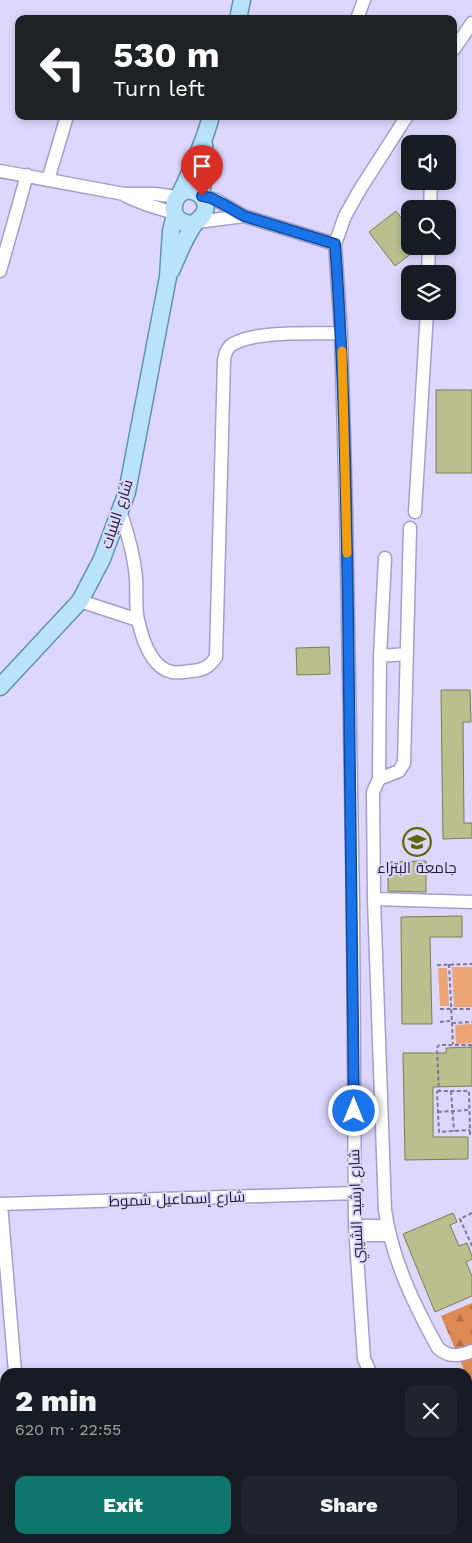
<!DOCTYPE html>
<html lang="en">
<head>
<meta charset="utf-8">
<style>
  :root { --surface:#171b24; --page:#20242c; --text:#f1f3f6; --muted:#9ea1a6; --accent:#0f766e }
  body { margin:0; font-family:"Work Sans",Cairo,sans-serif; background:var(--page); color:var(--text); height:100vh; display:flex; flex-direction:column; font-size:19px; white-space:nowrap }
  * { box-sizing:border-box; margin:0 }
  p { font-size:16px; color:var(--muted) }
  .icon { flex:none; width:28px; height:28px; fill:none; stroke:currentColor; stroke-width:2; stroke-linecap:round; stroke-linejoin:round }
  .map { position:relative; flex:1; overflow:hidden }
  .sheet { position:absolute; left:0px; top:1368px; width:472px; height:176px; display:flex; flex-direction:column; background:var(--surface); border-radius:15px 15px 0 0; box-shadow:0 2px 8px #0003 }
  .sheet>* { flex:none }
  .top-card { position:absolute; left:15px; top:15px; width:442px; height:105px; border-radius:10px; box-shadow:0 2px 8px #0003; background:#202124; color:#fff; overflow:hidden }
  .fabs { position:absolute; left:401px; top:135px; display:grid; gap:10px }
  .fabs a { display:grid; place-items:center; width:55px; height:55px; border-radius:10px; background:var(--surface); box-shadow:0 2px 8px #0003; font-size:25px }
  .pin { position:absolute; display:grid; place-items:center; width:42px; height:42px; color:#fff; margin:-51px -21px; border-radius:50% 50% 50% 0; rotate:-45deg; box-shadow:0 0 5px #0007 }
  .pin .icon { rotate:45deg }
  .me { position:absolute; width:55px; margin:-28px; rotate:0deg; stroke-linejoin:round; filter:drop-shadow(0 0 4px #0008) }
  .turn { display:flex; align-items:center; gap:18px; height:105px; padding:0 15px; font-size:22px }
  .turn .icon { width:65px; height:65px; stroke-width:2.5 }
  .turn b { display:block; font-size:35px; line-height:42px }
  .round { display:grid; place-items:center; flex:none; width:52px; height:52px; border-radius:10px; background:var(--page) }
  .summary { display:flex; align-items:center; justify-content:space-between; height:85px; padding:0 15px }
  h1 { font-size:30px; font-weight:800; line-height:38px }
  .cta { display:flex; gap:10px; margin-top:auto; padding:10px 15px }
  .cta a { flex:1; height:58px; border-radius:10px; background:var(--accent); color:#fff; font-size:20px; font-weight:800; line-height:58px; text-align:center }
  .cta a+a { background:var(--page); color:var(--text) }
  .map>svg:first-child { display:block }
  .green { fill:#eda476 }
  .forest { fill:url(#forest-firs) }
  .building { fill:#babf8e; stroke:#797e50 }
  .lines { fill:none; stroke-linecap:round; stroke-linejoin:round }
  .minor-casing { stroke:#a59ecb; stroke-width:15 }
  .major-casing { stroke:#6391b1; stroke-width:19 }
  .highway-casing { stroke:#6391b1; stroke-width:21 }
  .path { stroke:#7d7894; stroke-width:2; stroke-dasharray:4 2.5; stroke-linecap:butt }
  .minor { stroke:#fff; stroke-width:12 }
  .major { stroke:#b8e3fb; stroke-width:16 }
  .highway { stroke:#88d1f9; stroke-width:19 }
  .route-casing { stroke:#114b97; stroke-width:12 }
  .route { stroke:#1a73e8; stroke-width:9 }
  .slow { stroke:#f59e0b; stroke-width:9 }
  .labels { text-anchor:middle; stroke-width:4; stroke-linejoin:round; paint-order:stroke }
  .street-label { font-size:15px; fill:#1f1b2c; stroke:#ddd7fd }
  .poi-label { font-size:15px; fill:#1f1b2c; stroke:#ddd7fd }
</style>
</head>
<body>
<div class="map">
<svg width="472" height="1543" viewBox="0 0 472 1543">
  <defs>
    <pattern id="forest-firs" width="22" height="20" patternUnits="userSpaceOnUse" patternTransform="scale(1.25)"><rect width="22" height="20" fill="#dd8952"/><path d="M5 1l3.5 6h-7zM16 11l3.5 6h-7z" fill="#b36f44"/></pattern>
  </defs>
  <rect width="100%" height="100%" fill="#ddd7fd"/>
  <path class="green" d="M452 967H472V1007H454Z
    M438 968H447L449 1006H440Z
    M472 1024V1043L456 1044 455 1025Z"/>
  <path class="forest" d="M472 1303V1388L468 1378V1372H465L441 1316Z"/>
  <path class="building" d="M396 211 406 224 410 223V246H421L395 266 369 232Z
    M436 390H472V473H436Z
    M329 647 330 674 297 675 296 648Z
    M441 690H470L471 722H463L464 823H472V838L443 839Z
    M426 861V892L388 891V862Z
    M462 916V937H430L432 1024H402L401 917Z
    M472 1047V1086L433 1087V1137H468V1159L405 1160 403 1053H446V1048Z
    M453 1213 457 1222 450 1225 459 1246 467 1243 472 1256V1259L466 1262 472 1276V1296L435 1312 403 1234Z"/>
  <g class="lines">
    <defs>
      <path id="minor" d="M357 19 364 0
        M454 49 472 23
        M0 171 124 194H155L177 197
        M48 180 67 116
        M126 196 145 204 174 213
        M202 196 216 200 244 216 335 244
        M430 209 431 181
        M197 222 244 216
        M0 271 27 175
        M428 274 429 246
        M120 511C128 534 134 555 136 578 137 592 135 607 138 620 142 638 151 668 172 672 178 673 185 672 191 671 202 671 210 667 216 657L224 360C225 354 227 347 233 344 258 330 312 334 341 333
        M415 512 427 311
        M410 528 404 763 399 771 379 779 373 792 374 899 385 1210C392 1259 414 1305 438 1348 449 1358 459 1356 472 1351
        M80 601 138 620
        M380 656 407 654
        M379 779 380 656 385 558
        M374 899 472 902
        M0 1204 355 1193
        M1 1204 15 1372
        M355 1226H387
        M356 1235H389
        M370 1372 364 1359 355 1226 353 904 346 509 341 333 335 244 345 216 359 191 407 116
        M0 1391 5 1390
        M468 1431 472 1429
        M468 1443 472 1441
        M219 1543 228 1539
        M242 1543 251 1539"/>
      <path id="major" d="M238 19 242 0
        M180 194C192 169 204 143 211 116
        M201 196 206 159 204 145
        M171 271C178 256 184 239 193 226 198 218 208 215 205 203 204 198 200 194 195 192 171 183 163 228 195 223
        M0 687 80 601 102 559 127 492 168 277 171 231 175 215"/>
      <path id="highway" d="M468 1516 472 1514
        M257 1539V1543
        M274 1543 276 1539
        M410 1543 419 1539"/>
    </defs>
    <use href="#minor" class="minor-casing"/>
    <use href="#major" class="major-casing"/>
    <use href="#highway" class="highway-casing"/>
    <path class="path" d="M449 964 453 1044
      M437 965 472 964
      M440 1009H472
      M440 1022 450 1021
      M452 1023 472 1022
      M472 1045H439L437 1048 439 1091H469L470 1134H472
      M439 1091 437 1092 439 1132 470 1130
      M451 1091 454 1131
      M438 1112 469 1110
      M472 1213 460 1219 472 1246
      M468 1454 472 1465"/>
    <use href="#minor" class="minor"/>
    <use href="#major" class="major"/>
    <use href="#highway" class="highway"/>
  </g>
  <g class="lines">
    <defs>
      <path id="route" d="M202 196 211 198 223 204 244 216 335 244C344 365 346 488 348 610 351 777 353 944 354 1111"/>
    </defs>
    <use href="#route" class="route-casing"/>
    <use href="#route" class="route"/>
    <path class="slow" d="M342 351 347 553"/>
  </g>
  <defs>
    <symbol id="university-ring" viewBox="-11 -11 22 22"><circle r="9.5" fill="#ddd7fd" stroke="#606501" stroke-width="1.5"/><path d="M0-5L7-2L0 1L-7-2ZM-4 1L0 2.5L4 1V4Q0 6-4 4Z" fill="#606501"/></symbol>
  </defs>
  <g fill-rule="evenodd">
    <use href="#university-ring" x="401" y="826" width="32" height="32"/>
  </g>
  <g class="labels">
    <g class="street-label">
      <text transform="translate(117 514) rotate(-72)" y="5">شارع البنيات</text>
      <text transform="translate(177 1199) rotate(-2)" y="5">شارع إسماعيل شموط</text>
      <text transform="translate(356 1206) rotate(-92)" y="5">شارع ارشيد الشيبي</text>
    </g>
    <g class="poi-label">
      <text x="417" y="873">جامعة البتراء</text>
    </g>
  </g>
</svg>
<div class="fabs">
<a><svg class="icon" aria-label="sound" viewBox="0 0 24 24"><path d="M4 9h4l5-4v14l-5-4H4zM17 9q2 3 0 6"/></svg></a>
<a><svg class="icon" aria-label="search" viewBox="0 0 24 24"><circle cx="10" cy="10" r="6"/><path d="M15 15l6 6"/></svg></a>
<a><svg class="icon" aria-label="layers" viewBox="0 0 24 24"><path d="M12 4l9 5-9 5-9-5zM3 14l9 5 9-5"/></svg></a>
</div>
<div class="pin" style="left:202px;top:196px;background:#d93025"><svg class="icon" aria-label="arrive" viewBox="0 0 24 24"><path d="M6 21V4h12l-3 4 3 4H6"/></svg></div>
<svg class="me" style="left:354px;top:1111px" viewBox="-20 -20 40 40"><circle r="17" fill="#1a73e8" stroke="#fff" stroke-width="3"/><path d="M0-11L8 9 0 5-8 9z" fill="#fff"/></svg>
<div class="top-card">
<div class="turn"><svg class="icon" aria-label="left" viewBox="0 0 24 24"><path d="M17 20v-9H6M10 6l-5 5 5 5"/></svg><div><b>530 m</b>Turn left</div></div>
</div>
<section class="sheet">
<div class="summary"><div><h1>2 min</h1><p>620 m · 22:55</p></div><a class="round"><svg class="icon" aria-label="close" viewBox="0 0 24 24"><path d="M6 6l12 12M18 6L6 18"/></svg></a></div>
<div class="cta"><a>Exit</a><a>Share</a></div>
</section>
</div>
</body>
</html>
